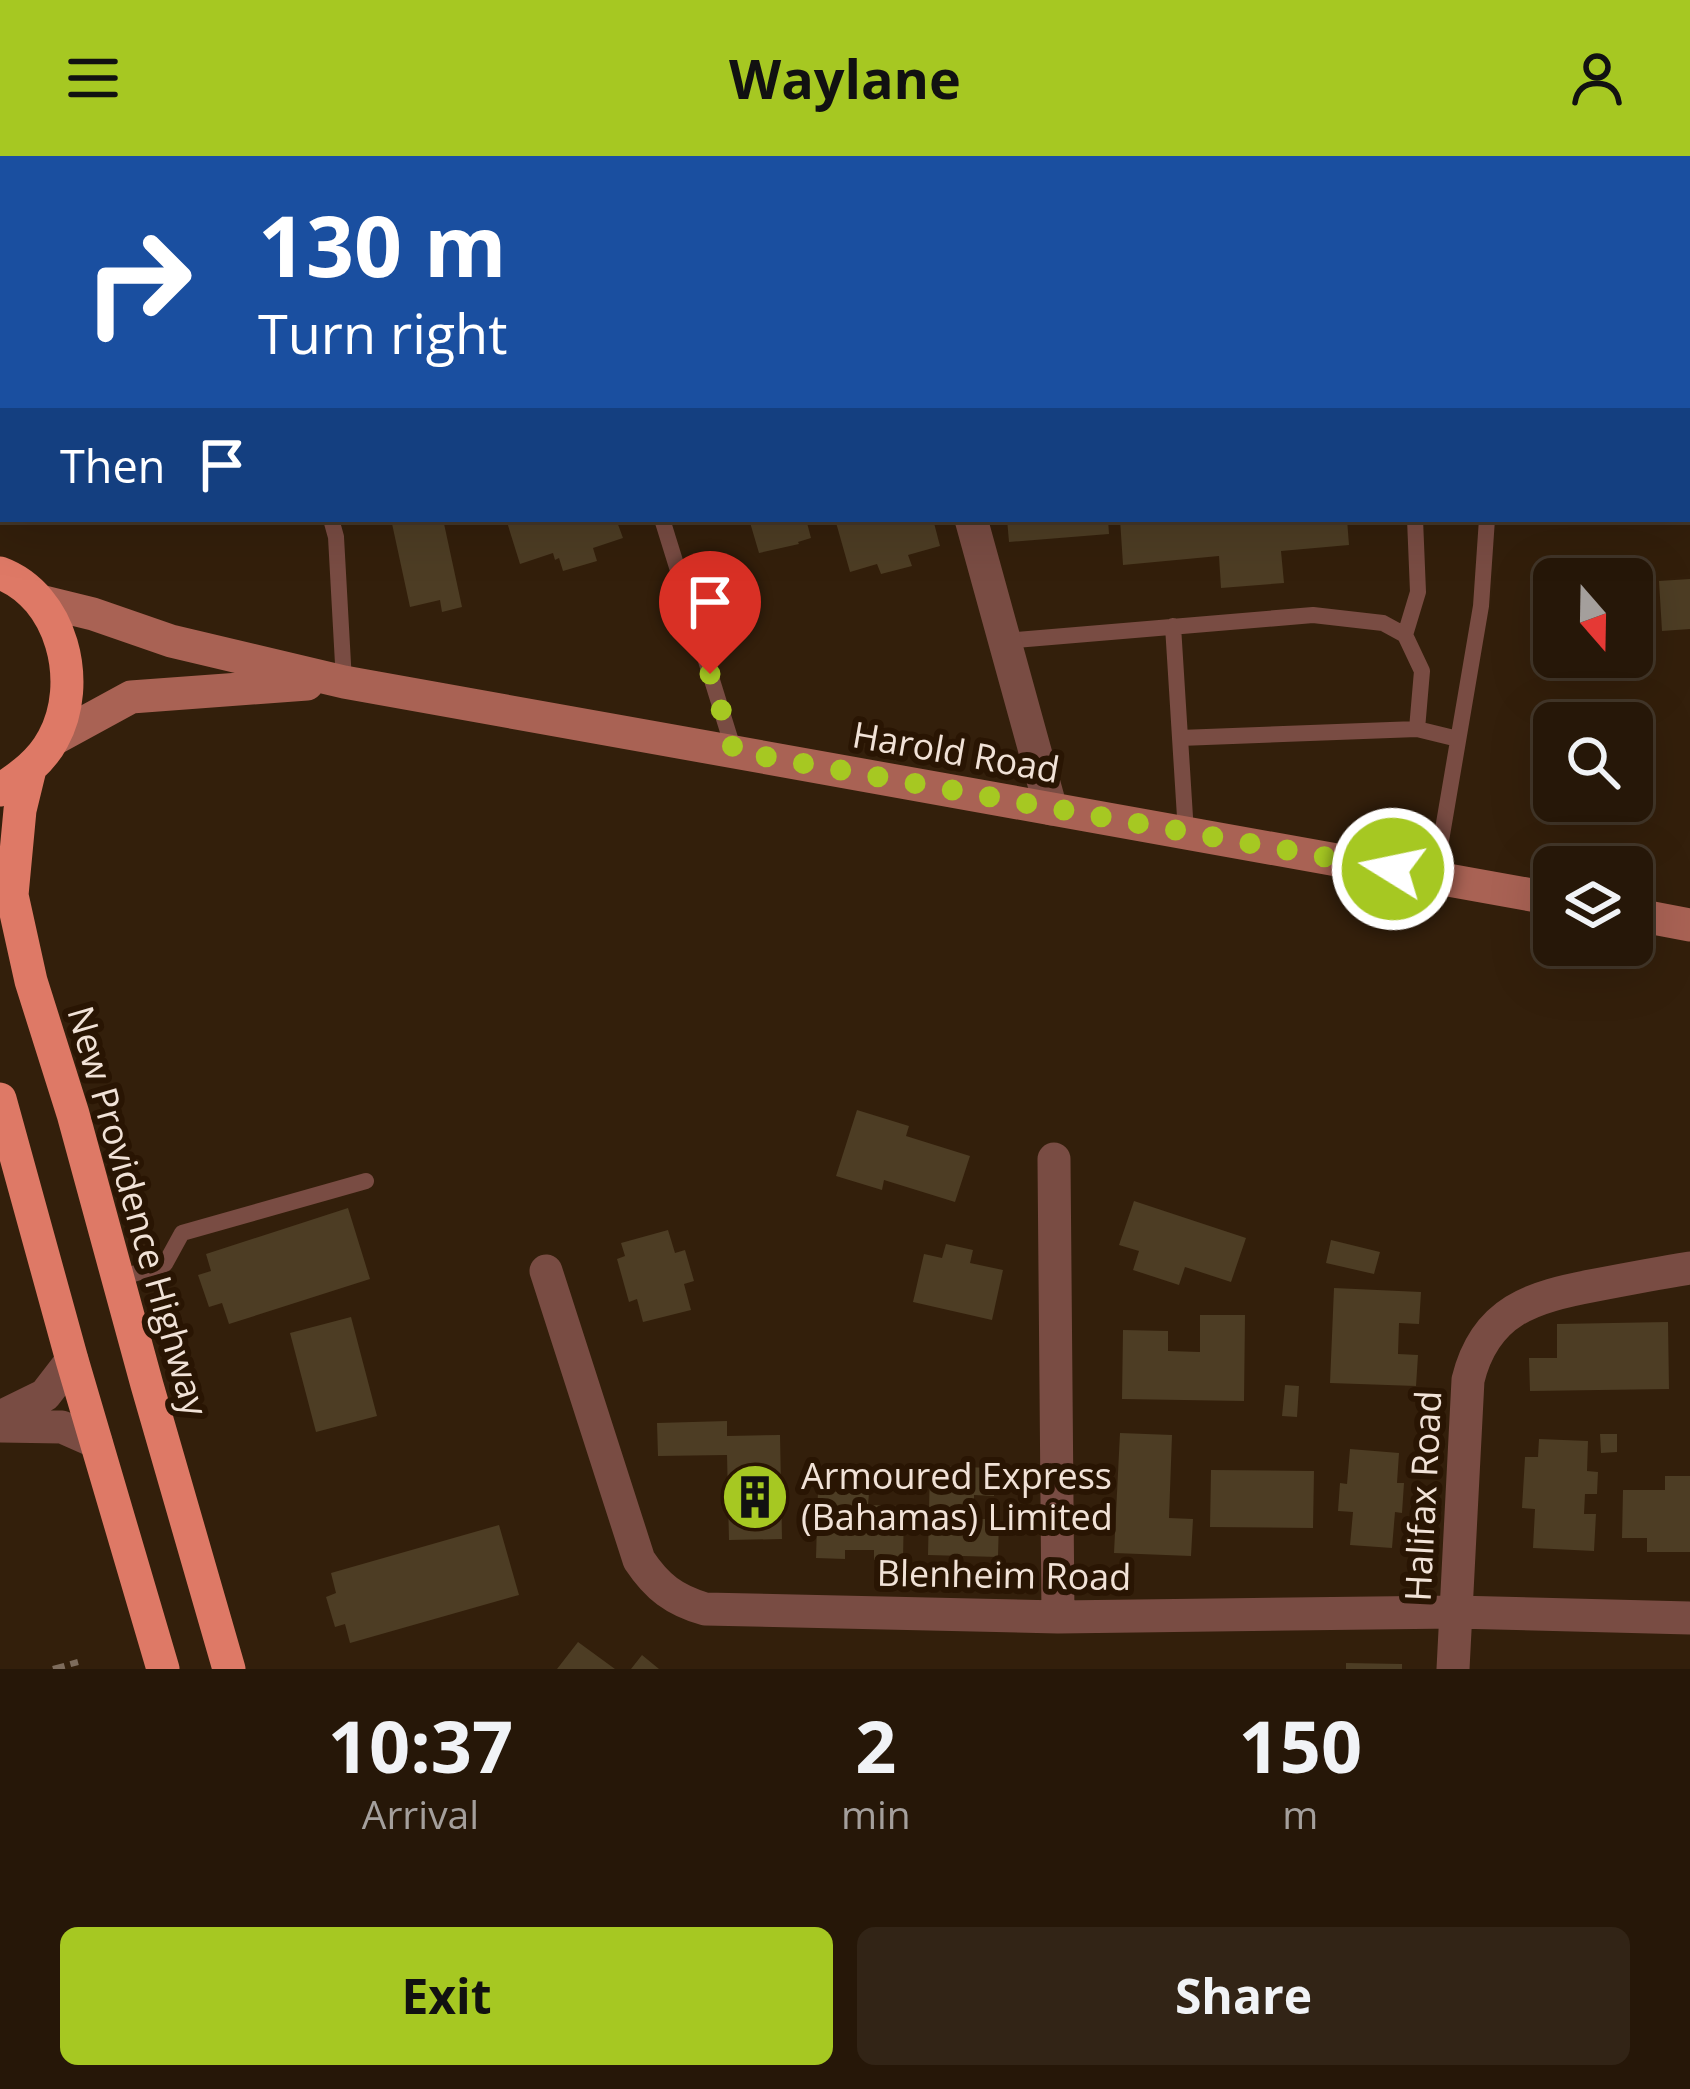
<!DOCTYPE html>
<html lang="en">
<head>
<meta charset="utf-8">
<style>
  :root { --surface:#261708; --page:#322416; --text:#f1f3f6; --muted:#a49f9c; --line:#423629; --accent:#a6c822 }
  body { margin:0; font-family:"Open Sans",sans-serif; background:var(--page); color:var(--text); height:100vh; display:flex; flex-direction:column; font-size:45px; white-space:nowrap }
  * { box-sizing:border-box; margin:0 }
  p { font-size:39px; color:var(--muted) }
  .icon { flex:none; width:66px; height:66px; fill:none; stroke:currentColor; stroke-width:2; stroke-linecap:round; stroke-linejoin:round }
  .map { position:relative; height:1513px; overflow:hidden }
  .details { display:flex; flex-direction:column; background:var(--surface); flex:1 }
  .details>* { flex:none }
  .top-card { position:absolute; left:0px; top:0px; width:1692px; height:366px; box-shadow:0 12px 48px #0002,0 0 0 3px var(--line); background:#1a4fa0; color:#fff; overflow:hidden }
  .needle { width:78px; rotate:160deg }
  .controls { position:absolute; left:1533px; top:402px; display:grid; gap:24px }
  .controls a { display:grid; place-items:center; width:120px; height:120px; border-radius:18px; background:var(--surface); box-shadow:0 12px 48px #0002,0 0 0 3px var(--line); font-size:60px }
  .pin { position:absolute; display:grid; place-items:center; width:102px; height:102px; color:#fff; margin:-123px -51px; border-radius:50% 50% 50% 0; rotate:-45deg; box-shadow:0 0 12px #0007 }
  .pin .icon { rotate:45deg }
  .me { position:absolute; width:132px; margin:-66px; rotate:280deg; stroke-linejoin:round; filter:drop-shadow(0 0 9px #0008) }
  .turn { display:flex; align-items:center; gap:42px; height:252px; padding:0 60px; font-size:54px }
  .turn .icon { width:156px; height:156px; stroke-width:2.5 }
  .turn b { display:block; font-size:84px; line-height:102px }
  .then { display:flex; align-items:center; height:114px; padding:0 60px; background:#0003; gap:24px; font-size:45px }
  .eta { display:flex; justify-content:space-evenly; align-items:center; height:204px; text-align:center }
  .eta b { font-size:72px; font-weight:700; line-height:84px }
  .primary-button { display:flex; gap:24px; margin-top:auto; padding:24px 60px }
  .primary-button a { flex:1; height:138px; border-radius:18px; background:var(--accent); color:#111; font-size:48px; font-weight:700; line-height:138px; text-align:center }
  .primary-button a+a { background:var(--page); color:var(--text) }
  header { display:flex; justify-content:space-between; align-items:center; height:156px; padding:0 60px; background:var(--accent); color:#111; font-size:54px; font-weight:700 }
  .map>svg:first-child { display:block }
  .building { fill:#4d3d24 }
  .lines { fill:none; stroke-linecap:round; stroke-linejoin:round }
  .path { stroke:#7e6c5c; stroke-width:6; stroke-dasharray:12 6; stroke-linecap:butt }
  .service { stroke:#794c43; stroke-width:16 }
  .minor { stroke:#794c43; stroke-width:33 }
  .secondary { stroke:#a96254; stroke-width:33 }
  .trunk { stroke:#de7966; stroke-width:33 }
  .route { stroke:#a6c822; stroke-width:21; stroke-dasharray:0 37.8 }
  .labels { text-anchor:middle; stroke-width:12; stroke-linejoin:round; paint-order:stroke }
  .street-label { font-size:36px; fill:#f1e2d7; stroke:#291503 }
  .poi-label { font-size:36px; fill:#f1e2d7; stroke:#291503; text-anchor:start }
</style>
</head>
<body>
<header><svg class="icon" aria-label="menu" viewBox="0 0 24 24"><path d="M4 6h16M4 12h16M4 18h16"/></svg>Waylane<svg class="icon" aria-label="person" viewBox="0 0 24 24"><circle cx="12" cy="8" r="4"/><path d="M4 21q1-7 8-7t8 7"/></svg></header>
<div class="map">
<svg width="1690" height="1513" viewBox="0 0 1690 1513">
  <rect width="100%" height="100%" fill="#331f0b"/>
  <path class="building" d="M391 363H443L462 451 442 456 440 444 410 451Z
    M506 363H616L623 382 593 392 597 405 563 415 559 402 555 404 553 397 520 408Z
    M749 363H806L811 382 798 386 799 388 759 397Z
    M835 363H933L940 390 908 399 912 410 881 418 877 408 850 416Z
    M1007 363H1108L1109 378 1009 386Z
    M1120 363H1347L1349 389 1281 395 1284 427 1221 432 1219 400 1123 409Z
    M1690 423V473L1662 475 1659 425Z
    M857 954 909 970 906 980 970 1000 955 1046 884 1024 882 1034 836 1020Z
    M1134 1045 1246 1082 1231 1126 1185 1111 1179 1129 1133 1114 1139 1095 1119 1089Z
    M348 1052 370 1123 229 1168 222 1147 209 1151 198 1119 211 1115 206 1098Z
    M668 1074 675 1097 685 1094 694 1125 684 1128 691 1154 643 1166 637 1143 629 1146 617 1103 625 1100 621 1087Z
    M1331 1084 1380 1096 1374 1118 1326 1107Z
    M946 1088 973 1094 970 1107 1003 1114 992 1164 913 1146 924 1098 942 1102Z
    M1334 1132 1421 1136 1419 1168 1399 1167 1398 1198 1418 1199 1416 1230 1330 1227Z
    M1200 1159H1245L1244 1245 1122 1243 1123 1174 1168 1175V1195L1200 1196Z
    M351 1161 377 1260 316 1276 290 1177Z
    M1668 1166 1669 1233 1530 1235 1529 1202H1557V1168Z
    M1285 1229 1299 1230 1297 1261 1282 1260Z
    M727 1265V1280L780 1279 782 1383 729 1384 727 1299 658 1300 657 1267Z
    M1120 1277 1172 1279 1169 1362 1193 1363 1191 1400 1114 1397Z
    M1600 1278H1617V1296L1601 1297Z
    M1539 1283 1588 1285 1587 1315 1598 1316 1597 1338H1585L1584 1358H1596L1594 1395 1533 1392 1535 1353 1522 1352 1525 1301H1538Z
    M1350 1293 1399 1297 1397 1327H1404L1402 1357 1395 1356 1392 1392 1350 1389 1353 1356 1338 1355 1340 1327 1347 1328Z
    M930 1310 995 1312 994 1340 974 1339V1363H999L998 1401 928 1399Z
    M1211 1314 1314 1315 1313 1372 1210 1371Z
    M1665 1320H1690V1396H1647V1382H1622L1623 1334H1665Z
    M818 1335 869 1337 868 1349 904 1350 903 1404H874V1394H845V1403L816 1402Z
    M499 1369 519 1439 350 1487 345 1468 335 1471 326 1441 336 1437 331 1417Z
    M578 1486 615 1513H557Z
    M642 1499 659 1513H631Z
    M1346 1507 1402 1508V1513H1346Z"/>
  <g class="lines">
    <path class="path" d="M53 1513 78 1506"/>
    <path class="service" d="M230 0 231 3
      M1494 3 1495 0
      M331 363 336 381 344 526
      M662 363 734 595
      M1173 470 1186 677
      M1405 479 1418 436 1415 363
      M1004 485 1313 459 1383 467 1405 479 1422 515 1417 573
      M1180 582 1417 573 1458 583
      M1435 720 1481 450 1487 363
      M117 1123 165 1108 182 1077 366 1025"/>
    <path class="minor" d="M872 0 873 3
      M971 363 1051 653
      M1054 1003 1058 1461
      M546 1115 639 1404C657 1431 674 1444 705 1453L1058 1461 1455 1456 1690 1462
      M0 1261 45 1239 72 1204
      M0 1270 62 1271 96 1286
      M1453 1513 1468 1224C1485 1154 1532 1141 1596 1129 1627 1123 1659 1117 1690 1112"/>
    <path class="secondary" d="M40 445 93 458 171 485 344 526 1554 743
      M54 583 131 541 307 528
      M1632 758 1690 769"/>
    <path class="trunk" d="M0 417C62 440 84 527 53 583 41 606 21 620 0 634
      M30 613 20 654 12 739 31 825 73 958 147 1229 229 1513
      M0 943 72 1204 163 1513"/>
  </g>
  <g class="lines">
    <path class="route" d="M710 518 734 595 1393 713"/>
  </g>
  <defs>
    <symbol id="building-disc" viewBox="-11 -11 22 22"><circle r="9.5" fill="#a6c822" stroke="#291503"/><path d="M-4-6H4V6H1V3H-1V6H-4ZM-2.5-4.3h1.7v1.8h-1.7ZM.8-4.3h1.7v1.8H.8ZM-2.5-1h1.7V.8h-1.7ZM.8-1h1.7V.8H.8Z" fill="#111"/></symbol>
  </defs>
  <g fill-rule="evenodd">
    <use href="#building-disc" x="717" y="1303" width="76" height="76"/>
  </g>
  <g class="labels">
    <g class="street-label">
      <text transform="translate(956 596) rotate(10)" y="13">Harold Road</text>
      <text transform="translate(138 1055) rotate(74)" y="13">New Providence Highway</text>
      <text transform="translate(1423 1340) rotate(-87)" y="13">Halifax Road</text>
      <text transform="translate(1004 1419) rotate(1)" y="13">Blenheim Road</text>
    </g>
    <g class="poi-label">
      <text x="801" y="1333">Armoured Express<tspan x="801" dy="41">(Bahamas) Limited</tspan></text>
    </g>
  </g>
</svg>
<div class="controls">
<a><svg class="needle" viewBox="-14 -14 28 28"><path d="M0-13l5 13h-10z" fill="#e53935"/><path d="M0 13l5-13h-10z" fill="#a49f9c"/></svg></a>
<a><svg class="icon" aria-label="search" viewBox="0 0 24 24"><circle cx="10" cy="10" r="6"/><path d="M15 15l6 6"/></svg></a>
<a><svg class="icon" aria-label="layers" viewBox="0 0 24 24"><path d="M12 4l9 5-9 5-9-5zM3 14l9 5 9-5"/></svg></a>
</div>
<div class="pin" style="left:710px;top:518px;background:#d93025"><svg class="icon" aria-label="arrive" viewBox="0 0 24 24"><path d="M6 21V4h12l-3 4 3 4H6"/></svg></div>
<svg class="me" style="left:1393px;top:713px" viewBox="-20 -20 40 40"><circle r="17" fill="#a6c822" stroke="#fff" stroke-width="3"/><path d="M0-11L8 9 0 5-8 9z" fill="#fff"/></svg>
<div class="top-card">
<div class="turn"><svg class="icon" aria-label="right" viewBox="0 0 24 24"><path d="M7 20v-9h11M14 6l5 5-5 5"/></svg><div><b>130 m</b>Turn right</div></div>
<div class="then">Then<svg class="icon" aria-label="arrive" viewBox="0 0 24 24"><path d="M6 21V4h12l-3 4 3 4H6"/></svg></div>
</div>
</div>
<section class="details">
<div class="eta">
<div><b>10:37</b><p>Arrival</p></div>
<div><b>2</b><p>min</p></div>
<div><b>150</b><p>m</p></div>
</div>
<div class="primary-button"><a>Exit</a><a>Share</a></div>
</section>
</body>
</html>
